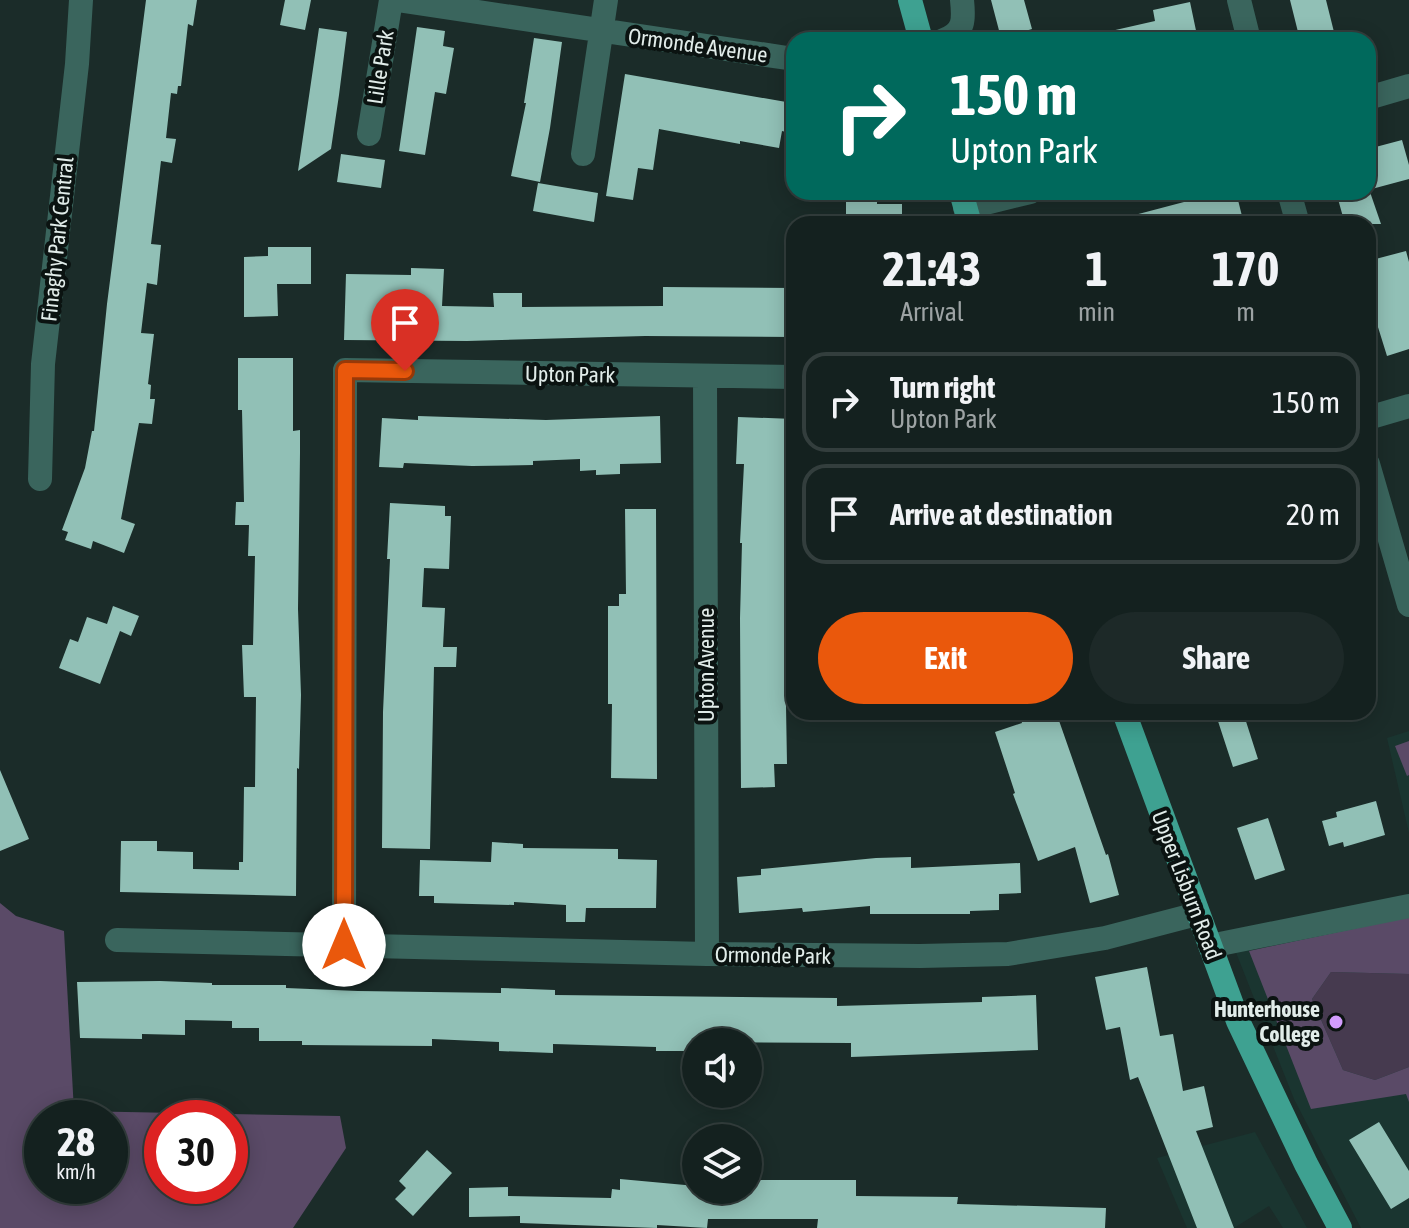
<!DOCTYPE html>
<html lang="en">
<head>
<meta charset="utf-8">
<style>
  :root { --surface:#14211f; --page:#1d2928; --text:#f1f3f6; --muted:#9da3a4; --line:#333e3d; --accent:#ea580c }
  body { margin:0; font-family:"Asap Condensed",sans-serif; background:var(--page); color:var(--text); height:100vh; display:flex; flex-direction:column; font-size:30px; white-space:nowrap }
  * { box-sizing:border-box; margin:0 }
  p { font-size:26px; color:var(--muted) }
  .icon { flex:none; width:44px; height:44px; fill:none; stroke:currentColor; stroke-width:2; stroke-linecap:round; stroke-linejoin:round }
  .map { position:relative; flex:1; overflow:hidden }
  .details { position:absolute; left:786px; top:216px; width:590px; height:504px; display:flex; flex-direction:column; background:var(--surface); border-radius:24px; box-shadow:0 4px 20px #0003,0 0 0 2px var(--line) }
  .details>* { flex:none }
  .banner { position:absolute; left:786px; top:32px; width:590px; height:168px; border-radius:24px; box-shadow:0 4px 20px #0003,0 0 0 2px var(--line); background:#00695c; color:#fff; overflow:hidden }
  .tools { position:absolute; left:682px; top:1028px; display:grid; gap:16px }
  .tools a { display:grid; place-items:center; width:80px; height:80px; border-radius:50%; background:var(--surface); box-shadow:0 4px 20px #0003,0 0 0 2px var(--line); font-size:40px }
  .speed { position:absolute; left:24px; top:1100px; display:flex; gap:16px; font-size:40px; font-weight:700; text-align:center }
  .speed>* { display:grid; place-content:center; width:104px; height:104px; border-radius:50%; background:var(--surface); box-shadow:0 4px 20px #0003,0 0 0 2px var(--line); line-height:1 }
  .speed small { font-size:20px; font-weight:400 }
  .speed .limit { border:12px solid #d22; background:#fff; color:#111 }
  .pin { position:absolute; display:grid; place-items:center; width:68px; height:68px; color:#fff; margin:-82px -34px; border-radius:50% 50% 50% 0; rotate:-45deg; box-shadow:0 0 8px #0007 }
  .pin .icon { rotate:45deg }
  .me { position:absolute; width:88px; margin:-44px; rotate:0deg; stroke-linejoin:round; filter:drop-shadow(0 0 6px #0008) }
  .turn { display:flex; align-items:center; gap:28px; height:168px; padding:0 32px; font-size:36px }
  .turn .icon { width:104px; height:104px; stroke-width:2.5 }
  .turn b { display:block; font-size:56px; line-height:68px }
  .eta { display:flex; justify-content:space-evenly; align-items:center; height:136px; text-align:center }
  .eta b { font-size:48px; font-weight:700; line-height:56px }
  .cta { display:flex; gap:16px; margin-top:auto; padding:16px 32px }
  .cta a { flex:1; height:92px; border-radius:48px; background:var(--accent); color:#fff; font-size:32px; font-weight:700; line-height:92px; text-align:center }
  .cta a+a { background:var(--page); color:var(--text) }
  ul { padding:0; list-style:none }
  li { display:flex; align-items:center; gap:24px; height:100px; margin:0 16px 12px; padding:0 16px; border:4px solid var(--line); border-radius:24px }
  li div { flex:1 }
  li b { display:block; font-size:30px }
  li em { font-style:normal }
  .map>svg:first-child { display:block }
  .built { fill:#1a3530 }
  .green { fill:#463a4f }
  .forest { fill:#5a4a67; fill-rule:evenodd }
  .building { fill:#91c0b6 }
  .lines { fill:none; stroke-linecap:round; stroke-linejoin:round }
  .street { stroke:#3a655d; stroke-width:24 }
  .primary { stroke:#3ea191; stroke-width:24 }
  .route-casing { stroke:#983908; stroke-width:20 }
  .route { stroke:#ea580c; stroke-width:14 }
  .poi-dot { fill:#d29cfd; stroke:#0b1311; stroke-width:3 }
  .labels { text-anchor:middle; stroke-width:8; stroke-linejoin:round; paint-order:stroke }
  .street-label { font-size:22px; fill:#e1ece9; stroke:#0b1311 }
  .poi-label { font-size:22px; font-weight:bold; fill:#e1ece9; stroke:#0b1311; text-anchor:end }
</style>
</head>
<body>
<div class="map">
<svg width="1409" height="1228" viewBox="0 0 1409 1228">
  <rect width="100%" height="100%" fill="#1b2c29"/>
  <path class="built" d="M1409 731V833L1387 738Z
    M1409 910V1228H1361L1294 1099 1233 945Z
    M1255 1132 1307 1228H1283L1269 1206 1234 1228H1187L1157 1158Z"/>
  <path class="green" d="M1331 972 1409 974V1067L1375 1080 1343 1070 1312 999Z"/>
  <path class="forest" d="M1409 741V775L1407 776 1395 746Z
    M0 903 16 916 64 931 74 1111 340 1116 346 1148 293 1228H0ZM42 1118H110V1186H42ZM162 1118H230V1186H162Z
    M1409 917V974L1331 972 1312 999 1343 1070 1375 1080 1409 1067V1102L1406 1094 1311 1109 1249 951Z"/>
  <path class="building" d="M146 0H197L193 26 188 24 181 86H178L177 94 171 93 166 138 176 139 172 163 161 161 151 244 161 245 157 285 147 283 141 333 154 334 148 384 151 385 150 399H155L152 424 139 423 121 519 135 524 124 553 93 541 91 549 65 540 68 532 62 530 85 468 92 431H94L107 304Z
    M285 0H311L305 30 280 25Z
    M991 0H1024L1032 29 1001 38Z
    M1290 0H1326L1334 32 1300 40Z
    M1190 2 1198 40H1112L1111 31 1155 21 1153 10Z
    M417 27 445 31 443 46 454 48 446 94 435 92 425 155 399 151Z
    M319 28 347 32 339 95 331 149 298 171Z
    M534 38 562 42 550 128 540 182 511 176 526 103H524Z
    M625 74 792 103 786 132 782 131 779 148 740 141V144L659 129 653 170 638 168 633 200 606 196Z
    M1402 140 1409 165V179L1368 190V149Z
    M341 154 385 160 381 188 337 182Z
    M538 183 598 193 594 222 533 211Z
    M846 192H877V204H902V224L846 222Z
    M1222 192H1236L1242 216 1212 224H1128L1127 217Z
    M1336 192H1370L1381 224H1345Z
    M268 247H311V284H277L278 316 244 317V257L268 256Z
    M1406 251 1409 262V349L1387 356 1368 295V261Z
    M411 268 444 269 442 306 494 307 493 293H522V307L663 306V287L794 288V337L645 336 467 341 344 340 346 274 411 275Z
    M238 358H293V431L300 430V453L298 609 301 695 299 769 297 768 296 896 120 892 121 841H157V851L193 852V869L239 870V862H243L244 787H255L256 697H244L242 645H253L255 556H248L249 525H235L236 502H244L242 410H238Z
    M418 416 546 420 660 416 661 463 620 464V474L596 475V470L580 471V459L533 461V465L472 466 404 463 403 468 379 467 382 418 418 420Z
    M738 417 794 419 786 541 794 540V564H784L785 616H794V706H786L787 764H774L775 787 741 788 740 618 742 543H740L744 464H736Z
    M390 503 445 506V516H451L449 569 424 568 422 607 445 608 443 647H457L456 667H434L430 849 382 848 383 712 390 559H387Z
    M625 509H656L657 779 611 778 612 704H608V606H619V594H626Z
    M113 606 139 616 131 636 120 631 100 684 59 668 70 639 78 642 87 617 107 624Z
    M1019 712H1056L1106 855 1108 854 1119 895 1090 903 1075 847 1038 861 1013 794 1015 793 995 732 1022 723Z
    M1215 712H1243L1258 759 1233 767Z
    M0 770 29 839 0 851Z
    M1376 801 1385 835 1344 847 1343 842 1329 846 1322 821 1337 817 1336 812Z
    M1268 818 1285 870 1255 880 1237 828Z
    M492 842 523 844V848L618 849V859L657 860 656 908H586L585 922H566V905L514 902V905L434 903V896H419L420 860 491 862Z
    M911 857V868L1020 863 1021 893 999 894V910L970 911V914H870V906L803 912 802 908 739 913 737 877 761 875V869L876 858Z
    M1147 967 1160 1036 1173 1034 1183 1091 1204 1086 1213 1127 1196 1131 1234 1228H1197L1138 1077 1130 1080 1120 1027 1106 1030 1095 977Z
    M160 981 212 983V985H286V988L358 991 501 993V988L555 990V995L837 998V1006L982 1002V997L1036 995 1038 1050 851 1057V1043L696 1042V1051H656V1047L553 1044V1053L499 1051V1042L432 1039V1046L302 1045V1041H259V1028H232V1021L185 1020V1035L142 1034V1039L80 1038 77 982Z
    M1379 1122 1409 1171V1198L1391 1209 1349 1140Z
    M427 1150 452 1173 413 1216 395 1199 406 1188 399 1181Z
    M620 1179 696 1186V1190H748V1180H856V1196L958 1197 957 1204 1106 1208 1105 1228H817L818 1219H708L707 1228 657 1225V1228L520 1223V1216L469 1217V1188L508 1187V1196L611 1198 612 1189 620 1190Z"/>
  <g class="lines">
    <path class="street" d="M397 0 794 59
      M1239 0 1249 40
      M944 40C965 32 964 19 962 0
      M1368 98 1409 86
      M369 134 391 0
      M583 154 606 0
      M1289 192 1298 224
      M965 208 1030 192
      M705 376 707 954
      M1368 418 1409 406
      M1368 464 1409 605
      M40 479 43 364 77 64 81 0
      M117 940 707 954 920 956 1008 954 1105 938 1197 914
      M344 945 345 370 794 377
      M1210 946 1409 906"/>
    <path class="primary" d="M910 0 921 40
      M961 192 970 224
      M1124 712 1238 1021 1306 1164 1340 1228"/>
  </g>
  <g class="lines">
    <defs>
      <path id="route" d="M344 945 345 370 405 371"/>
    </defs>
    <use href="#route" class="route-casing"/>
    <use href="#route" class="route"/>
  </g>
  <circle class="poi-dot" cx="1336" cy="1022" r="8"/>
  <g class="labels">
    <g class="street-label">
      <text transform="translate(698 45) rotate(8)" y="8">Ormonde Avenue</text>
      <text transform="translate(380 67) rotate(-81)" y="8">Lille Park</text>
      <text transform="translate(57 239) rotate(-84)" y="8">Finaghy Park Central</text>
      <text transform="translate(570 374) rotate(1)" y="8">Upton Park</text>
      <text transform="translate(706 665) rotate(-90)" y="8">Upton Avenue</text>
      <text transform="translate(1187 885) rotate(69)" y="8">Upper Lisburn Road</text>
      <text transform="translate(773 955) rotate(1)" y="8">Ormonde Park</text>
    </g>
    <g class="poi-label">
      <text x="1320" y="1017">Hunterhouse<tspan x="1320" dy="25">College</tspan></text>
    </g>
  </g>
</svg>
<div class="tools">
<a><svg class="icon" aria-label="sound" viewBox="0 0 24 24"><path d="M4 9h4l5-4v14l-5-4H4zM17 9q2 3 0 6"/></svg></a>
<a><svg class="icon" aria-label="layers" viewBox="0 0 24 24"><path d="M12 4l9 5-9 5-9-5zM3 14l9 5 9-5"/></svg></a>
</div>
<div class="speed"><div>28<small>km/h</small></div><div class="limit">30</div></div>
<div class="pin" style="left:405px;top:371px;background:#d93025"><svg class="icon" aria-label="arrive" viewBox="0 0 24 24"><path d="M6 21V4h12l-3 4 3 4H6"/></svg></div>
<svg class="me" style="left:344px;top:945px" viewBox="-20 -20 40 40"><circle r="19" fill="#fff"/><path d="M0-13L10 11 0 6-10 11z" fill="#ea580c"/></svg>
<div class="banner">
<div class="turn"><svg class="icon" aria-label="right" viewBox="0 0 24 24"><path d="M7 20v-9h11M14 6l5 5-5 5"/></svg><div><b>150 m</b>Upton Park</div></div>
</div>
<section class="details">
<div class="eta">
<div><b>21:43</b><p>Arrival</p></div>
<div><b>1</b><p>min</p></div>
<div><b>170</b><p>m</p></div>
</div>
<ul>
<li><svg class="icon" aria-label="right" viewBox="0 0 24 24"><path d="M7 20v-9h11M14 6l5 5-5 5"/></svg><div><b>Turn right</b><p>Upton Park</p></div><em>150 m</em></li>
<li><svg class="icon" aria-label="arrive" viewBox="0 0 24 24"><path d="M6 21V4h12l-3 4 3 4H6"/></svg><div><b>Arrive at destination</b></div><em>20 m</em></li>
</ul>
<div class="cta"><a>Exit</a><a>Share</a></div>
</section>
</div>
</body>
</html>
